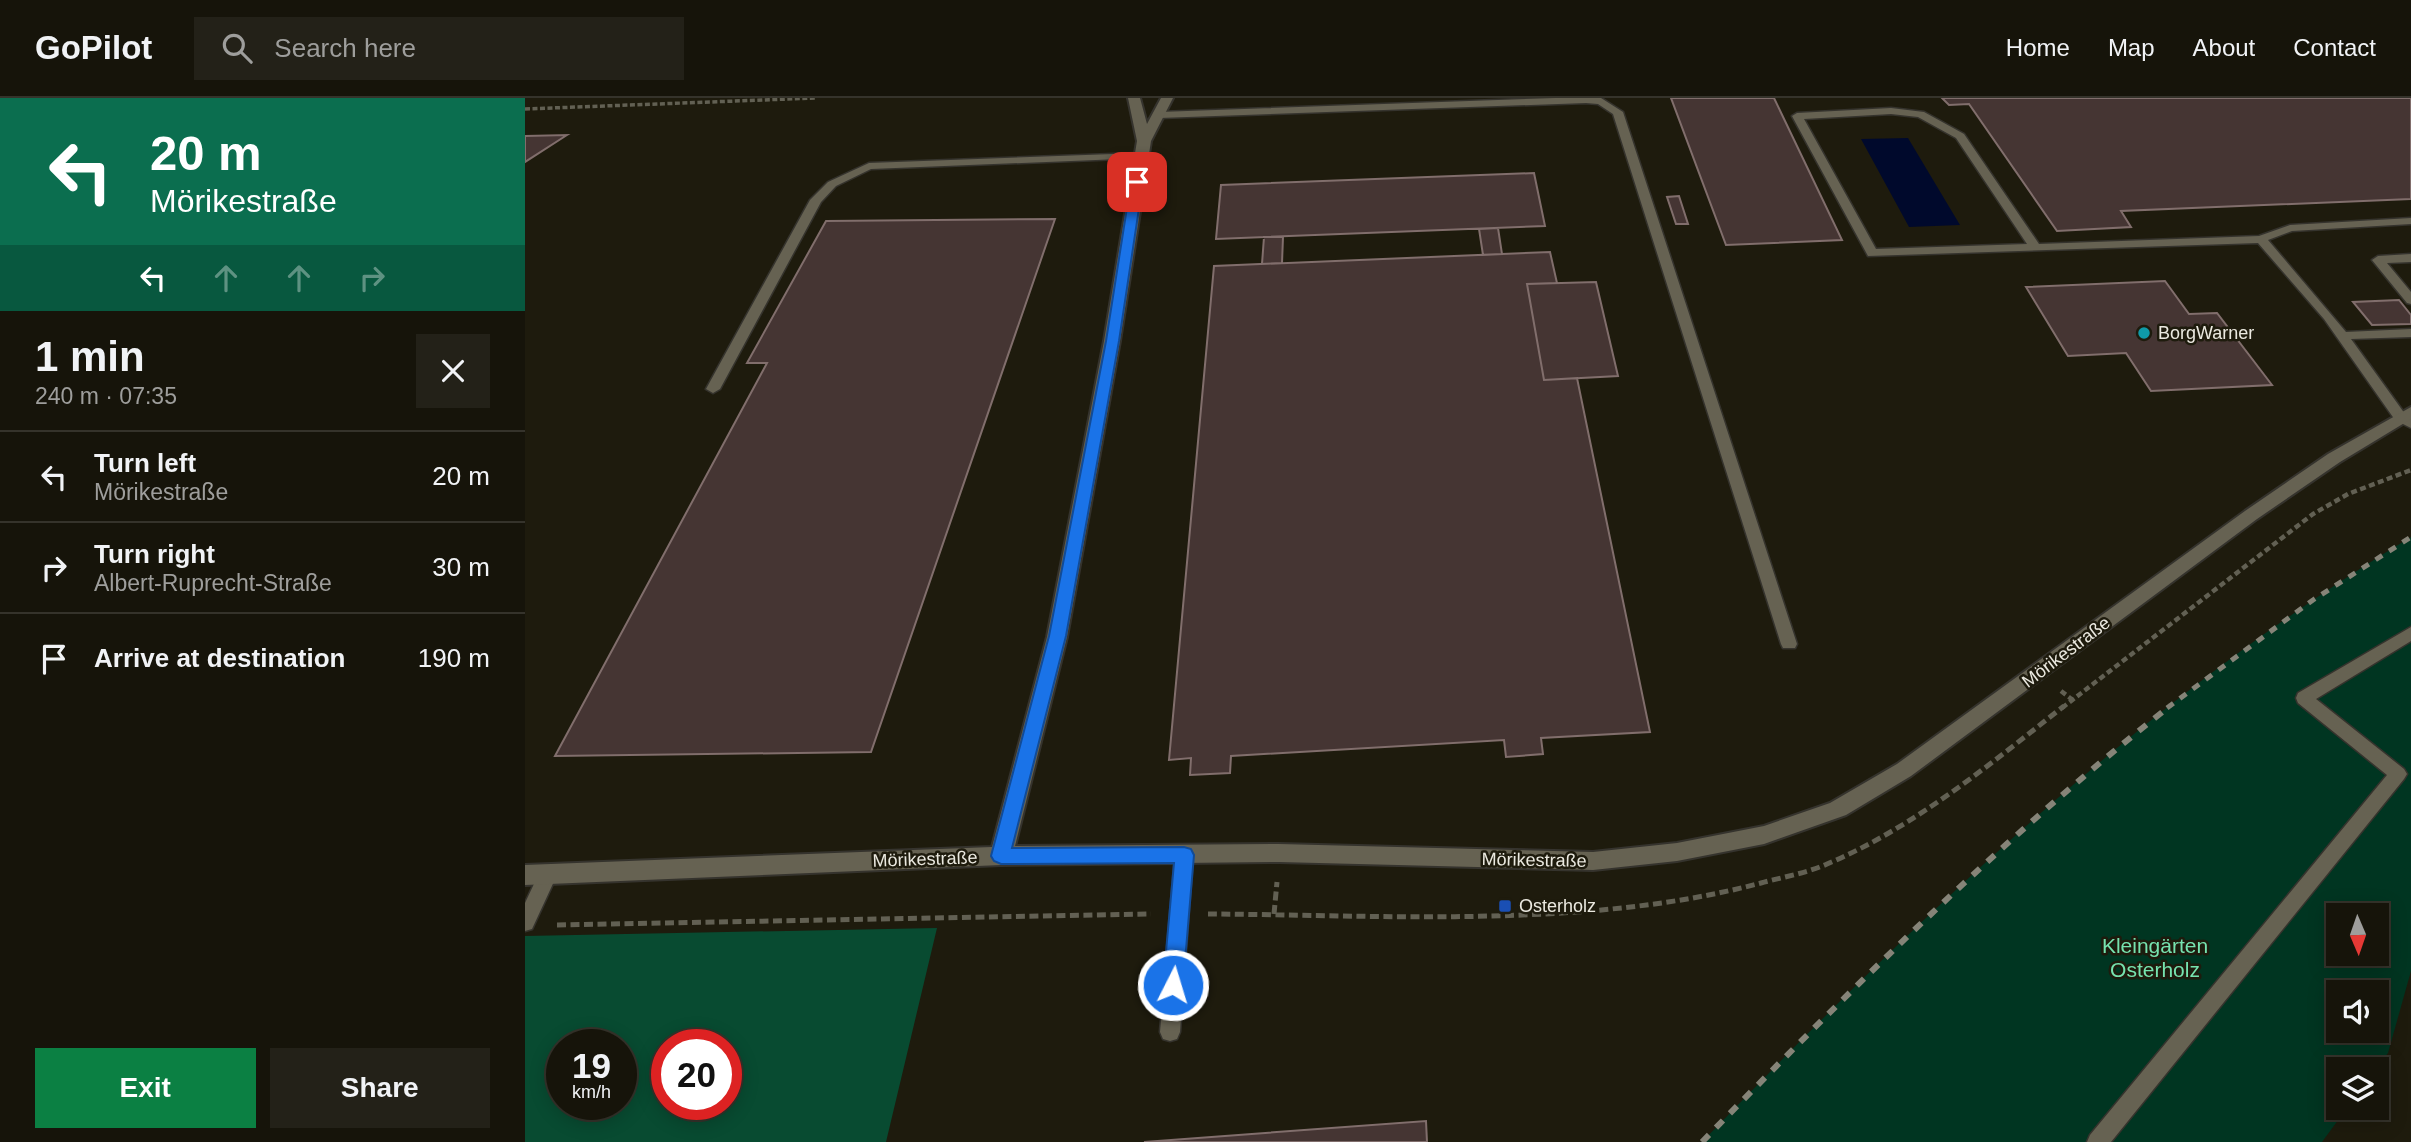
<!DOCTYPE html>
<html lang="en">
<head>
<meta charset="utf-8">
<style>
  :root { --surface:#16140a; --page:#232118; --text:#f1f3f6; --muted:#9e9e9c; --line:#35332b; --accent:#0b8043 }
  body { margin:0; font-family:Arial,sans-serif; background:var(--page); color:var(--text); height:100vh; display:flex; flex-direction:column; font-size:26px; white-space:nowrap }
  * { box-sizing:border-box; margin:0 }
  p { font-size:23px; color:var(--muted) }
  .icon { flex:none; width:38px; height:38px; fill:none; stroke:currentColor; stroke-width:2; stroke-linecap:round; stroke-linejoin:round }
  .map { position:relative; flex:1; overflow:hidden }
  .drawer { display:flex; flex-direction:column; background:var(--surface); width:525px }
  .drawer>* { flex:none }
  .top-card { background:#0b6e4f; color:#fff; overflow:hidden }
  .needle { width:46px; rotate:178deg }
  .buttons { position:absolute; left:1801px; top:805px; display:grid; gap:14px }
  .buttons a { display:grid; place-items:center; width:63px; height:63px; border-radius:0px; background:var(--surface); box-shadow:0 4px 18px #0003,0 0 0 2px var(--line); font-size:35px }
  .speed { position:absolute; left:21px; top:931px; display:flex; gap:14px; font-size:35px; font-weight:700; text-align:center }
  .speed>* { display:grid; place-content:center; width:91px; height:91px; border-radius:50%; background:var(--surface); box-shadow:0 4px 18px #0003,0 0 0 2px var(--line); line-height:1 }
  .speed small { font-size:18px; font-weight:400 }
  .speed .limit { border:10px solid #d22; background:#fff; color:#111 }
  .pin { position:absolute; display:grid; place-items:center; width:60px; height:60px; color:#fff; margin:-30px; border-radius:14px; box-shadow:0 4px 10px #0006 }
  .me { position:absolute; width:77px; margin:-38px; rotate:5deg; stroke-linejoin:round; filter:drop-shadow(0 0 5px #0008) }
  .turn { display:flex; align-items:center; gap:24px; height:147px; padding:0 35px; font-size:32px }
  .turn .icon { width:91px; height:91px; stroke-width:2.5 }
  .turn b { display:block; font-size:49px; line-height:60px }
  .lanes { display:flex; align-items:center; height:66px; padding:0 35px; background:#0003; justify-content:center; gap:35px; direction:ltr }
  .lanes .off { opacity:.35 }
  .round { display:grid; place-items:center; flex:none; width:74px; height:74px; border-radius:0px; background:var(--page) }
  .head { display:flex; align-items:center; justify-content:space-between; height:119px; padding:0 35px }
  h1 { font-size:42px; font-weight:700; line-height:52px }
  .action { display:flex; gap:14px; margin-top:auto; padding:14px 35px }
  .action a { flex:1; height:80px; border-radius:0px; background:var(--accent); color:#fff; font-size:28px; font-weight:700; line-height:80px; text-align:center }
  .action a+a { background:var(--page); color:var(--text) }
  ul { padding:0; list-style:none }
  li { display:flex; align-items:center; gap:21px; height:91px; padding:0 35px; border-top:2px solid var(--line) }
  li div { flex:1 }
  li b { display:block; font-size:26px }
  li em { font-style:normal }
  header { display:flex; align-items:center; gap:42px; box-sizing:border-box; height:98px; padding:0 35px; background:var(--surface); border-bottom:2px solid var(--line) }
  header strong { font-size:33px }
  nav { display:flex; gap:38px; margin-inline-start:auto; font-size:24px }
  .search { width:490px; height:63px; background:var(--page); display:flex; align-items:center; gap:18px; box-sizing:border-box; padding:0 24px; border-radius:0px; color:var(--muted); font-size:26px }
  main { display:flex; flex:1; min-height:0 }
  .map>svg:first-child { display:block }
  .green { fill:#003521; fill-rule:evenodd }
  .forest { fill:#084b31; fill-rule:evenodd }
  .water { fill:#00092c }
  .building { fill:#453533; stroke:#816e6c; stroke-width:2 }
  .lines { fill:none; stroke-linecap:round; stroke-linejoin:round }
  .service-casing { stroke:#35332d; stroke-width:3 }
  .minor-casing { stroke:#35332d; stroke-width:4 }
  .path-far2 { stroke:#626053; stroke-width:3.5; stroke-dasharray:5 2.5; stroke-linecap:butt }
  .path-far1 { stroke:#626053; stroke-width:4.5; stroke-dasharray:6 3.5; stroke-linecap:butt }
  .path { stroke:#626053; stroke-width:5; stroke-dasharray:9 4.5; stroke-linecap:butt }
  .service { fill:#666252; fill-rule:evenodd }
  .minor { fill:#666252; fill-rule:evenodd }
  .rail-far1 { stroke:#868478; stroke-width:5; stroke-dasharray:8 8; stroke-linecap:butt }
  .rail { stroke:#868478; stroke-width:6; stroke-dasharray:10 10; stroke-linecap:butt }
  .route { fill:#1a73e8; stroke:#114b97; stroke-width:2 }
  .culture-dot { fill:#0f9aa8; stroke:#1e1b0d; stroke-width:2.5 }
  .transit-dot { fill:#1a4fb4; stroke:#1e1b0d; stroke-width:2.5 }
  .labels { text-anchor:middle; stroke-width:5; stroke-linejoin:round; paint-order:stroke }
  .poi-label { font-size:18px; fill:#ebe9e0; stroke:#1e1b0d; text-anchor:start }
  .street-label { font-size:18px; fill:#ebe9e0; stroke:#1e1b0d }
  .near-park-label { font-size:21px; fill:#76e3af; stroke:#1e1b0d }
</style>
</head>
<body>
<header>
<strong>GoPilot</strong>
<div class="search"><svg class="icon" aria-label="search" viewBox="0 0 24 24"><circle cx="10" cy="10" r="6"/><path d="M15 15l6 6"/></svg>Search here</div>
<nav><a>Home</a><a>Map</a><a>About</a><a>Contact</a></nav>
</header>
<main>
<section class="drawer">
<div class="top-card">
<div class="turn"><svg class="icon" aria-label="left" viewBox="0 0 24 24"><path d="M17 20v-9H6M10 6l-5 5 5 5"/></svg><div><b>20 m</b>Mörikestraße</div></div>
<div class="lanes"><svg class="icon" aria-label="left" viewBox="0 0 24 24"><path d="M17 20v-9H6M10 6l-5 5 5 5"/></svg><svg class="icon off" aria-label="ahead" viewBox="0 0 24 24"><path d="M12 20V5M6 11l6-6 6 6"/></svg><svg class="icon off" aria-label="ahead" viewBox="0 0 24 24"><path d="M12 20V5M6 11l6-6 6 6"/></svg><svg class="icon off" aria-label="right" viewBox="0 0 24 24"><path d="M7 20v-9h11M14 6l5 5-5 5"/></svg></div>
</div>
<div class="head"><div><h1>1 min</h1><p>240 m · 07:35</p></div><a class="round"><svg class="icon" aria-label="close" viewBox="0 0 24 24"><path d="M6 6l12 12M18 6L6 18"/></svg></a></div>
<ul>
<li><svg class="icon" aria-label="left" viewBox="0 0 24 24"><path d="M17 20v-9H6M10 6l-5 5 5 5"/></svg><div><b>Turn left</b><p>Mörikestraße</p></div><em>20 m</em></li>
<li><svg class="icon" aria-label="right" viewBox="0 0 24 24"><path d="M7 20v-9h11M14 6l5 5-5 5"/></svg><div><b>Turn right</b><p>Albert-Ruprecht-Straße</p></div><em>30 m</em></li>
<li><svg class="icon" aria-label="arrive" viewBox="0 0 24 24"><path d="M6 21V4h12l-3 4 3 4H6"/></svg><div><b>Arrive at destination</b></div><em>190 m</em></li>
</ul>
<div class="action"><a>Exit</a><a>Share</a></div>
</section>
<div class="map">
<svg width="1886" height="1044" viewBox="0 0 1886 1044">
  <rect width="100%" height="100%" fill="#1e1b0d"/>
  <path class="green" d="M1886 439V873L1863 955 1851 971H1813V1010H1822L1797 1044H1177C1391 821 1620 600 1886 439ZM1813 817H1852V856H1813ZM1813 894H1852V933H1813Z"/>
  <path class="forest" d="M412 830 361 1044H0V838ZM37 947H96V1006H37ZM142 947H201V1006H142Z"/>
  <path class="water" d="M1383 40 1435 127 1384 129 1336 41Z"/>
  <path class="building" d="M1146 0H1249L1317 142 1201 147Z
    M1417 0H1886V101L1596 113 1606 129 1532 133 1444 6 1424 7Z
    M42 37 0 64V38Z
    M1009 75 1020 128 691 141 696 87Z
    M1154 98 1163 126H1151L1142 99Z
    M530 121 346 654 30 658 242 265H222L301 123Z
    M973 130 977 156 958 157 954 131Z
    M739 139H758L757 165 737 166Z
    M1025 154 1032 185 1002 186 1019 282 1052 280 1125 634 1016 640 1018 656 981 659 979 642 706 658 705 675 665 677 666 660 644 662 689 168Z
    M1640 183 1664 216 1692 215 1747 287 1626 293 1601 255 1543 258 1501 189Z
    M1071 184 1093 278 1019 282 1002 186Z
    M1874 202 1886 217V226L1847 227 1828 204Z
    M901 1023 902 1044H619Z"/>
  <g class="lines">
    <defs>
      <path id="service" d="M1030 0H1076L1098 14 1272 546 1270 550H1258L1256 546 1088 16 1073 6 1061 5 634 20 629 17 634 14Z
        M1366 10 1399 14 1439 36 1514 146 1734 138 1765 127 1886 120V126L1767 133 1743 142 1821 234 1886 231V239L1826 241 1880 316 1886 320V330L1870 322 1799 221 1733 145 1343 158 1267 18 1272 15ZM1366 16 1393 19 1431 40 1502 146 1351 151 1279 21Z
        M616 55 621 58 620 60 346 71 311 88 296 104 195 291 188 295 181 291 285 102 303 84 344 65Z
        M1886 156V164L1862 165 1886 194V206L1882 205 1847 162 1853 158Z
        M1886 529V543L1791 601 1879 671 1882 676 1879 681 1586 1044H1562L1565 1037 1862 677 1773 605 1771 600 1773 595Z
        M659 749 665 752 668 757 655 934 652 941 645 943 638 941 635 934 650 757 653 752Z
        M23 769 30 771 32 777 7 831 0 833V805L16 771Z"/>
      <path id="minor" d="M603 0H615L622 26 636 0H648L626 43 595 243 542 539 490 748 754 746 1068 754 1152 745 1239 728 1305 705 1372 666 1720 413 1803 356 1886 309V321L1815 364 1732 421 1386 678 1321 717 1239 746 1152 763 1068 772 754 764 476 767 0 787V767L467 749 522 539 579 243 612 43Z"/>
    </defs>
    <use href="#service" class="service-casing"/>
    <use href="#minor" class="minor-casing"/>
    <path class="path-far2" d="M0 11 290 0"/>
    <path class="path-far1" d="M1536 593 1549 603
      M1537 610 1788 416 1823 396 1886 372"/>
    <path class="path" d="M683 816C862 817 1063 831 1236 785 1258 779 1282 775 1302 766 1390 729 1465 666 1539 608
      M749 816 752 784
      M32 827 626 816"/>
    <use href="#service" class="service"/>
    <use href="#minor" class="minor"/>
    <path class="rail-far1" d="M1642 610 1788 502 1886 439"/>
    <path class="rail" d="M1177 1044C1326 891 1477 740 1645 608"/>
  </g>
  <path class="route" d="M612 81 618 84 594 243 541 538 487 750 659 749 666 751 669 757 658 887 655 893 648 896 641 893 638 887 649 765 476 766 469 763 466 758 524 538 581 243 606 84Z"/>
  <circle class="culture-dot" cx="1619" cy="235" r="7"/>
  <rect class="transit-dot" x="973" y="801" width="14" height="14" rx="3.5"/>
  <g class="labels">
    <g class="poi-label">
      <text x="1633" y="241">BorgWarner</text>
      <text x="994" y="814">Osterholz</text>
    </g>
    <g class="street-label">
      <text transform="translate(1541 554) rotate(-37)" y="6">Mörikestraße</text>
      <text transform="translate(400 761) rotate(-2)" y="6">Mörikestraße</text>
      <text transform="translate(1009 762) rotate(1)" y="6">Mörikestraße</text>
    </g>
    <g class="near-park-label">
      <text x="1630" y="855">Kleingärten<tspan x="1630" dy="24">Osterholz</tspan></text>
    </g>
  </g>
</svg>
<div class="buttons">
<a><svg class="needle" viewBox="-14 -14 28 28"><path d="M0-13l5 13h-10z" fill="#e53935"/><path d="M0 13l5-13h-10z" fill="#9e9e9c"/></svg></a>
<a><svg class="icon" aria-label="sound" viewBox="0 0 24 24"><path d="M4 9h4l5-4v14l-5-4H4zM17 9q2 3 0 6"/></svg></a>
<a><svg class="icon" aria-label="layers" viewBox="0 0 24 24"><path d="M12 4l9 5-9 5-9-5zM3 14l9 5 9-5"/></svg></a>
</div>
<div class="speed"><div>19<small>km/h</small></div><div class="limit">20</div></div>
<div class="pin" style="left:612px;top:84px;background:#d93025"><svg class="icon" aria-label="arrive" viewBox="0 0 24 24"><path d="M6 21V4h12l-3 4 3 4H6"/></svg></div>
<svg class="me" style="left:648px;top:887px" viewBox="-20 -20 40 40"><circle r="17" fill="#1a73e8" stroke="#fff" stroke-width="3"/><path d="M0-11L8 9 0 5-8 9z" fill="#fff"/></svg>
</div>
</main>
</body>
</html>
